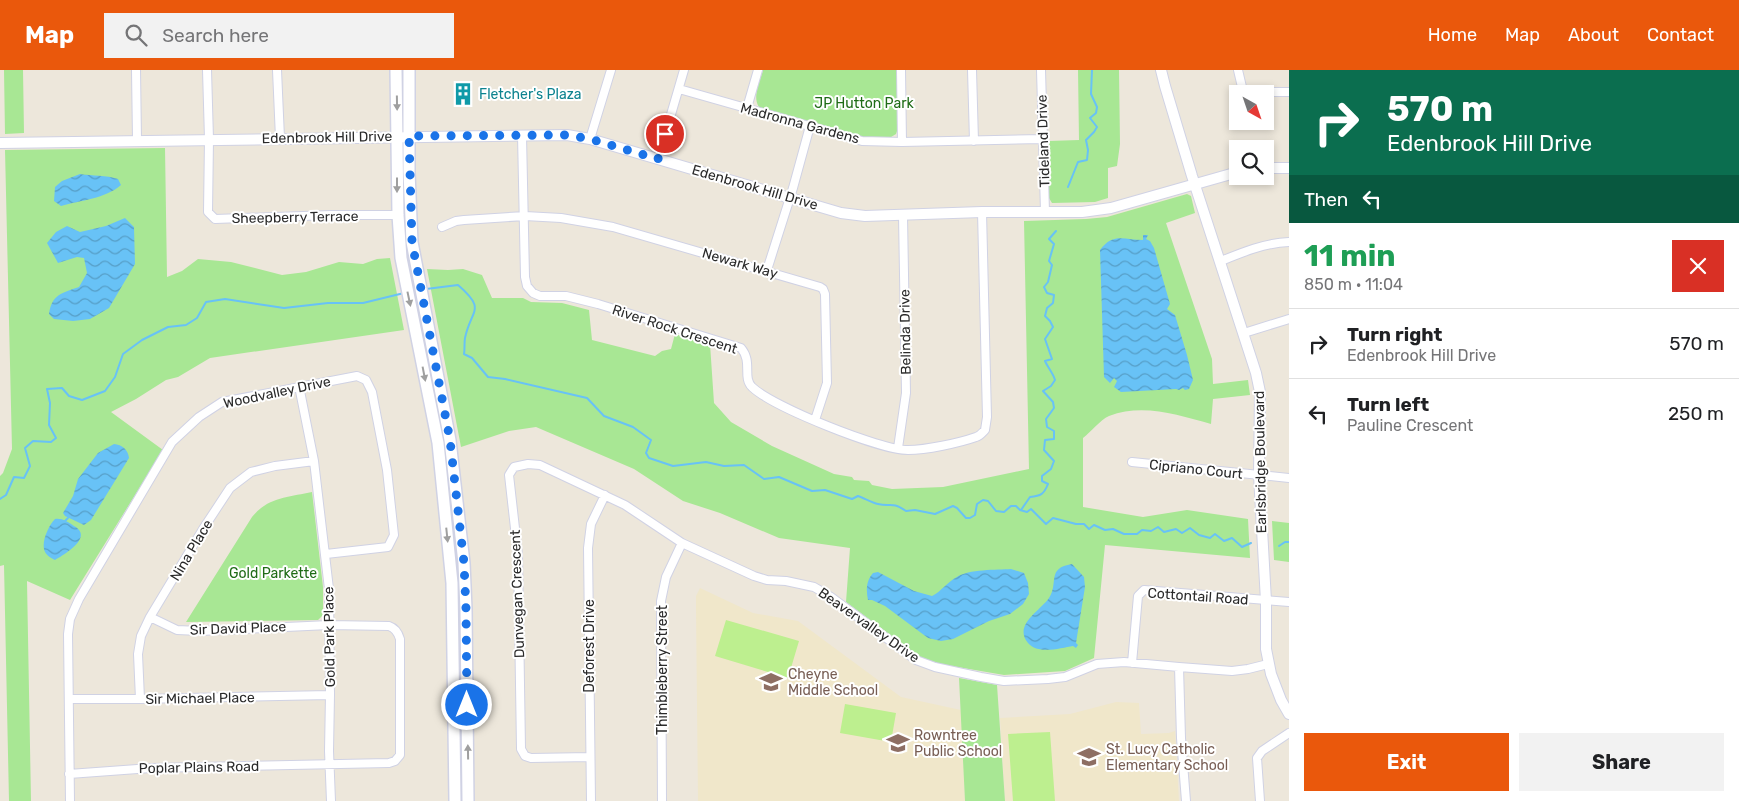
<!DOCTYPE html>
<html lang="en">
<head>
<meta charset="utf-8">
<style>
  :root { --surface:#fff; --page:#f2f2f2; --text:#202124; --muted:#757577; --line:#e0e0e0; --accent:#ea580c }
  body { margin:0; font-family:Rubik,sans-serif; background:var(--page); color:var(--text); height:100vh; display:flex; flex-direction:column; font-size:19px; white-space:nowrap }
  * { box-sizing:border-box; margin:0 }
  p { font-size:16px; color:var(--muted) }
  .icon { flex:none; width:28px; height:28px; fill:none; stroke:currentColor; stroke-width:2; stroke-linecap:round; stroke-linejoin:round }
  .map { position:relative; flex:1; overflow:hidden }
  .details { display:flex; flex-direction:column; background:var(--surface); width:450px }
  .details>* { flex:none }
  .top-card { background:#0b6e4f; color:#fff; overflow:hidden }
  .needle { width:32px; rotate:140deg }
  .controls { position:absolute; left:1229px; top:15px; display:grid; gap:10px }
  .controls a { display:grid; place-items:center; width:45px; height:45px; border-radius:0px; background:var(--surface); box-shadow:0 2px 8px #0003; font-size:25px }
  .pin { position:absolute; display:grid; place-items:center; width:42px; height:42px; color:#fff; margin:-21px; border:2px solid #fff; border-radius:50%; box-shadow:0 1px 5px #0007 }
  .me { position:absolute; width:55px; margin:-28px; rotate:0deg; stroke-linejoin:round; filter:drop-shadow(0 0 4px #0008) }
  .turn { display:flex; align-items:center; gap:18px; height:105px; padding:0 15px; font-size:22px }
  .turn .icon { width:65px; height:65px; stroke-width:2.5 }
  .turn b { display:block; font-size:35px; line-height:42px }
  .then { display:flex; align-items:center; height:48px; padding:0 15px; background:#0003; gap:10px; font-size:19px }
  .round { display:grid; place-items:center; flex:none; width:52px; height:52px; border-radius:0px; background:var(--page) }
  .headline { display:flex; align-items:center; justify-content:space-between; height:85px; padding:0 15px }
  h1 { font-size:30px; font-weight:700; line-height:38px; color:#1e9e55 }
  .action { display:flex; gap:10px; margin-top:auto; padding:10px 15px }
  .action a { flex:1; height:58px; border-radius:0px; background:var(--accent); color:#fff; font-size:20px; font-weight:700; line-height:58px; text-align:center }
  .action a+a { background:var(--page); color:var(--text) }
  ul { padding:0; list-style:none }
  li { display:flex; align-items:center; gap:15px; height:70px; padding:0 15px; border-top:1px solid var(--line) }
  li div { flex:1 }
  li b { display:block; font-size:19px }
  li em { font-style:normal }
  header { display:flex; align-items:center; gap:30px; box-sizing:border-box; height:70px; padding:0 25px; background:var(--accent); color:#fff }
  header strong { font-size:24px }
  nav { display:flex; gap:28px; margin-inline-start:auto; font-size:18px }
  .search { width:350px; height:45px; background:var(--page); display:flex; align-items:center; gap:12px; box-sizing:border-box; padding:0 18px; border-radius:0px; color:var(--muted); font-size:19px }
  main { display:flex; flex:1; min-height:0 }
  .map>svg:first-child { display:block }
  .education { fill:#f0e7ca }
  .park { fill:#a8e794 }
  .pitch { fill:#bdef8f }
  .water { fill:url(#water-waves) }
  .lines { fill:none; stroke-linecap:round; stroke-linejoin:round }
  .stream { stroke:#68c2f6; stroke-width:2 }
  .minor-casing { stroke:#d0d2e4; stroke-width:10 }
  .tertiary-casing { stroke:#d0d2e4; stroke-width:12 }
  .secondary-casing { stroke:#d0d2e4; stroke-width:14 }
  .minor { stroke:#fff; stroke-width:8 }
  .tertiary { stroke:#fff; stroke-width:10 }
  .secondary { stroke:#fff; stroke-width:11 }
  .oneway { fill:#9f9f9f }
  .route { stroke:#1a73e8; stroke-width:9; stroke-dasharray:0 16.2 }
  .labels { text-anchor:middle; stroke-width:4; stroke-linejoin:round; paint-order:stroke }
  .culture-label { font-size:14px; fill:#0d838f; stroke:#fff; text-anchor:start }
  .park-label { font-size:14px; fill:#1f6c16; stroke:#fff }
  .street-label { font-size:14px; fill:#2a2a2a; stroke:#fff }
  .education-label { font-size:14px; fill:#785e54; stroke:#fff; text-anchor:start }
</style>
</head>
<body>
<header>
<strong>Map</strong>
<div class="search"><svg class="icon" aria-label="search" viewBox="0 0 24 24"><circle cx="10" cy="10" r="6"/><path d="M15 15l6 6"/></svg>Search here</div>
<nav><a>Home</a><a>Map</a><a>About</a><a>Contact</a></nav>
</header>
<main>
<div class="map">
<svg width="1289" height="731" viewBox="0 0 1289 731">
  <defs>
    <pattern id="water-waves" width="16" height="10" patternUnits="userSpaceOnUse" patternTransform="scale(1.25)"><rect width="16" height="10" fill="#68c2f6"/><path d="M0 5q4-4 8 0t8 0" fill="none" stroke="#569ec7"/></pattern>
  </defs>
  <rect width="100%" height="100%" fill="#ede7db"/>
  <path class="education" d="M700 518 753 543 798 551 901 627 961 640 965 731H698L696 537V526Z
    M1116 632 1139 633 1141 664 1169 663 1175 661 1179 731H1005L1000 648 1070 644Z"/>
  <path class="park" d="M4 0H23L24 63 5 64Z
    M763 0H897L898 58 896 64 891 67H863L759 37C752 27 760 11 763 0Z
    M1078 0H1119L1120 74 1117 96 1108 98V128L1095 132 1052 133 1049 128V71L1079 70Z
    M165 78 167 207 182 201 198 189 231 192 282 205 306 202 339 192 363 194 377 189 390 188 404 260 210 288 178 307 166 310 136 329 111 342 163 380 70 530 27 511 31 731H9L4 495 0 496V406L3 403 12 379 5 80Z
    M1187 124 1191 126 1195 143 1166 153 1212 289 1213 314 1248 310 1250 325 1213 329 1211 354C1178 345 1143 333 1109 346 1100 350 1091 362 1083 368V437L1143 447 1187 440 1248 449 1250 488 1105 475 1094 588 1065 601 1004 605 940 594 920 587 846 532 850 478 779 468 720 443 683 431 634 399 536 357 509 361 461 377 427 199 448 200 463 199 482 205 492 228H523L531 232 562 233 589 240 592 270 655 286 662 281 671 279 675 264 710 274 714 333 731 352 772 376 834 404 852 407 854 410 869 411 872 415 892 419 943 417 1029 399 1024 151 1086 149 1107 147Z
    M312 422 323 517V545L318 550 186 552 252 447C268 427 289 427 312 422Z
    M1272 451 1289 453V492L1274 490Z
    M959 608 997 615 1005 731H965Z"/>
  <path class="pitch" d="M726 550 799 571 788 608 715 586Z
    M845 634 896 643 891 672 840 663Z
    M1050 662 1055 731H1013L1008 664Z"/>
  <path class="water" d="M80 104C93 106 106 105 118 109L121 115C105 129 81 130 61 136L54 131 55 117 62 111Z
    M125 148 134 157 135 194 109 238 90 249 73 251 54 249 49 244C52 224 62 223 79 217L87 203 84 188 77 187 58 193 47 173 56 162 67 156 80 162 106 156Z
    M1143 165H1148L1146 169 1150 171 1154 178 1170 234 1167 239 1175 245 1187 285 1193 310 1189 319 1185 320 1183 318 1179 320 1176 319 1121 322 1114 317 1117 311 1114 308 1110 313 1104 307 1100 180C1113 162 1125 170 1143 170Z
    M114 374C122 375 128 379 129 388L91 450 84 455 65 446 63 443 73 426 78 409 98 383Z
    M55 449C62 448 68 452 74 456 94 467 65 484 55 490 51 488 45 485 44 479 42 470 49 455 55 449Z
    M1072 494 1084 507 1085 517 1076 573 1078 575 1076 578 1073 576C1061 578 1038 585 1028 573 1013 555 1040 541 1049 528 1059 513 1046 498 1072 494Z
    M1011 499 1024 503 1028 513 1029 524 1023 534 1010 544 989 551 953 569 941 571 928 568 885 536 872 530H868C866 520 866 511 873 503L878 502 914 521 932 526C942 521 947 512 957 507 968 499 997 500 1011 499Z"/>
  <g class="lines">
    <path class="stream" d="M1068 117 1078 92 1087 90 1088 80 1086 70 1094 62 1097 57 1090 48 1096 43 1097 37 1091 24 1092 0
      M426 219 458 215C487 240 471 239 465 268 464 273 465 279 464 284L472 288 488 307 505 309 587 328 604 346 633 357 651 370 646 383 649 388 673 396 706 392 724 396 744 395 764 409 779 407 812 421 825 420 852 429 858 426C864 428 872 433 878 434 892 437 891 431 906 441L915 440 935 444 953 436 957 438 966 448H970L975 445 977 434 983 430 988 431 996 441 1004 442 1011 436H1016L1020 440 1027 442 1031 439 1046 454 1053 448 1076 454H1084L1089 459 1094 455 1105 460 1113 459 1124 464H1137L1142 460 1151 461 1158 457 1164 462 1176 459 1182 463 1190 458 1199 465 1210 468 1215 464 1224 471 1232 468 1242 477 1251 473
      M0 429 6 425 14 407 24 408 30 396 25 378 33 371 51 372 56 368 49 355 50 333 47 319 62 318 69 326 82 330 105 321 115 307 123 284 142 270 168 257 186 255 197 248 206 232 225 229 284 238 328 233H363L404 223
      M1021 440 1030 427C1041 426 1044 424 1048 414L1042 411V406L1051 399 1054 391 1044 380 1045 370 1054 369V361L1047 357 1046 349 1054 338 1053 332 1043 321 1051 316 1055 310C1053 303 1048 298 1045 291L1052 289 1045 269 1053 257 1050 251 1045 246 1047 238 1053 233 1054 225 1047 223 1044 217 1048 212 1052 195 1049 191 1054 174 1049 169 1056 161
      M65 451 68 448
      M1279 476 1285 472H1289"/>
    <defs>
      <path id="minor" d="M136 0 137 70
        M207 0 209 69 208 142 215 149 331 145H398
        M277 0 280 68
        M901 0 902 72
        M972 0 974 71
        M1041 0 1045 142
        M1238 0 1242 17 1246 22H1289
        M679 19 862 71 902 72 1042 69
        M747 38 758 0
        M522 65 525 207 527 216 533 223 540 226H566L598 234 741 278C753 292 742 307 752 317 773 337 880 380 908 380 926 380 959 373 976 367 980 366 982 363 985 360L987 347 982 142
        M590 69 611 0
        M658 89 684 0
        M442 157 456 151 464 150 525 146 561 148 613 157 820 217 823 219 825 224 827 313 815 350
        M1221 191C1243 182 1265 173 1289 172
        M767 200 793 118 810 56
        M1244 263 1289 249
        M299 316 314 391 329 519 330 625 329 681 331 731
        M898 378 906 323 903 145
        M1132 392 1289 408
        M1132 593 1138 526 1144 520 1289 532
        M1179 597 1181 668 1186 731
        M69 629H140L330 625
        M140 629 138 584 141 566 150 547 203 459 230 418 251 402 275 396 314 391
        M590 687 531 688 525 686 521 679 518 485 509 405 514 397 528 394 540 395 625 435 682 473 754 506 767 510 786 511 814 517 831 527 916 590 935 597 981 607 1004 611 1048 609 1065 607 1097 594 1124 592 1179 597 1232 601 1248 599 1268 594
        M69 704 151 698 389 693 395 691 400 685V569C398 562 395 558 389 556L329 555 200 561 177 560 150 547
        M70 731 68 564 70 549 79 529 172 372 199 347 222 332 357 306 366 310 372 322 387 400 394 465 388 477 326 484
        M591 731 588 478 591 454 605 425
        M662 731 661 531 666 507 682 473
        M1260 731 1257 688 1262 681 1289 663"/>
      <path id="tertiary" d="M1161 0 1165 16 1192 106 1256 303 1260 322 1259 405 1266 531V579L1271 604 1281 630 1289 644
        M0 73 567 65 590 69 841 143 865 146 982 142H1082L1111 138 1238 102
        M1265 98H1289"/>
      <path id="secondary" d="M396 0 398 145 401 188 438 373 452 513 455 731
        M409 0V102L412 172 450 370 464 493 466 539 468 731"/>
    </defs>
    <use href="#minor" class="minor-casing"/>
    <use href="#tertiary" class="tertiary-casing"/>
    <use href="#secondary" class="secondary-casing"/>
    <use href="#minor" class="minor"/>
    <use href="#tertiary" class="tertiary"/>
    <use href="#secondary" class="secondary"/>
  </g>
  <defs><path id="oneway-solid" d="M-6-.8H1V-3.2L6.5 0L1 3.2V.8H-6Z" transform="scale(1.25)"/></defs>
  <g class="oneway">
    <use href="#oneway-solid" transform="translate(397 33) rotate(89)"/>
    <use href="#oneway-solid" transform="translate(397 115) rotate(90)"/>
    <use href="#oneway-solid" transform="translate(409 229) rotate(78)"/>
    <use href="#oneway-solid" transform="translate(424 304) rotate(79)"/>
    <use href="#oneway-solid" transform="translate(447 465) rotate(84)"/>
    <use href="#oneway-solid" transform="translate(468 682) rotate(-91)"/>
  </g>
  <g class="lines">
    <path class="route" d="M467 635 466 539 464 493 450 370 412 172 409 66 567 65 590 69 658 89 665 64"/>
  </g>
  <defs>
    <symbol id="building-bare" viewBox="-9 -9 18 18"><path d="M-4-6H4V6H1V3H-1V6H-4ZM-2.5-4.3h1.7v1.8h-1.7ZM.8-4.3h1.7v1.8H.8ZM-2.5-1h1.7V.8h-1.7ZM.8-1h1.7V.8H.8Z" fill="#0f9aa8" stroke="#fff" stroke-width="2.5" paint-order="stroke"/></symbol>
    <symbol id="school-bare" viewBox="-9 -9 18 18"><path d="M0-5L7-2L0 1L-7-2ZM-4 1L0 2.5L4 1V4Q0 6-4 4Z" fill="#8d6e63" stroke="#fff" stroke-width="2.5" paint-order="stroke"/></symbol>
  </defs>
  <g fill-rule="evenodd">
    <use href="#building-bare" x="447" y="8" width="32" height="32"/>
    <use href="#school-bare" x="755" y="596" width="32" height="32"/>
    <use href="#school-bare" x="882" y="657" width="32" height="32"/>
    <use href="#school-bare" x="1073" y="671" width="32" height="32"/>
  </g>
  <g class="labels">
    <g class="culture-label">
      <text x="479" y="29">Fletcher's Plaza</text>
    </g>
    <g class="park-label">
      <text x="864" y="38">JP Hutton Park</text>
      <text x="273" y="508">Gold Parkette</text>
    </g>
    <g class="street-label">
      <text transform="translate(800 53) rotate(15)" y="5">Madronna Gardens</text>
      <text transform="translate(327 67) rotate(-1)" y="5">Edenbrook Hill Drive</text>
      <text transform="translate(1043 71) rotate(-92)" y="5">Tideland Drive</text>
      <text transform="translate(755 117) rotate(16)" y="5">Edenbrook Hill Drive</text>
      <text transform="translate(295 147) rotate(-1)" y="5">Sheepberry Terrace</text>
      <text transform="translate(740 193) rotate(16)" y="5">Newark Way</text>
      <text transform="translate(675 259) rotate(18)" y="5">River Rock Crescent</text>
      <text transform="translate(905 262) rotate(-91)" y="5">Belinda Drive</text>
      <text transform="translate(277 322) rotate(-12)" y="5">Woodvalley Drive</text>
      <text transform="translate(1260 392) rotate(-91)" y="5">Earlsbridge Boulevard</text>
      <text transform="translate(1196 399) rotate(6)" y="5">Cipriano Court</text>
      <text transform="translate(191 480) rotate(-59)" y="5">Nina Place</text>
      <text transform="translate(517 524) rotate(-92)" y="5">Dunvegan Crescent</text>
      <text transform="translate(1198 526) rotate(4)" y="5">Cottontail Road</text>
      <text transform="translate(869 555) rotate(35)" y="5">Beavervalley Drive</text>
      <text transform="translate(238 558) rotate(-2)" y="5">Sir David Place</text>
      <text transform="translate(329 567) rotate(-91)" y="5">Gold Park Place</text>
      <text transform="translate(589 576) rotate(-90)" y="5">Deforest Drive</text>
      <text transform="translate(662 600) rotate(-90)" y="5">Thimbleberry Street</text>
      <text transform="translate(200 628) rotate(-1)" y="5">Sir Michael Place</text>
      <text transform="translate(199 697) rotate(-1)" y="5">Poplar Plains Road</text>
    </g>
    <g class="education-label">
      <text x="788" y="609">Cheyne<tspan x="788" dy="16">Middle School</tspan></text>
      <text x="914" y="670">Rowntree<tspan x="914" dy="16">Public School</tspan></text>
      <text x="1106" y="684">St. Lucy Catholic<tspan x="1106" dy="16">Elementary School</tspan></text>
    </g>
  </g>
</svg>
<div class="controls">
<a><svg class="needle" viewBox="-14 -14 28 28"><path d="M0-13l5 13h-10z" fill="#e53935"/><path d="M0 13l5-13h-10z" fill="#757577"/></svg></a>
<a><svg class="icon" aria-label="search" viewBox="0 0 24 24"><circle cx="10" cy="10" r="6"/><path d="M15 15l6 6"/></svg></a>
</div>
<div class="pin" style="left:665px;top:64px;background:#d93025"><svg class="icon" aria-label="arrive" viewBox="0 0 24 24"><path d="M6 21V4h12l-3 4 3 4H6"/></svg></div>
<svg class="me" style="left:467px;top:635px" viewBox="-20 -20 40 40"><circle r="17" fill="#1a73e8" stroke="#fff" stroke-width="3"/><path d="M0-11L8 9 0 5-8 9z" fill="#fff"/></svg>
</div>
<section class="details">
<div class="top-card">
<div class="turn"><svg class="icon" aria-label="right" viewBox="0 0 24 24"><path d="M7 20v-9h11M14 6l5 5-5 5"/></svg><div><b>570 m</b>Edenbrook Hill Drive</div></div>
<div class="then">Then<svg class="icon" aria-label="left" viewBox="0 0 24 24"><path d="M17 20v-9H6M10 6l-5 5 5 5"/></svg></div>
</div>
<div class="headline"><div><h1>11 min</h1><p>850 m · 11:04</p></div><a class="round" style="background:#d93025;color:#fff"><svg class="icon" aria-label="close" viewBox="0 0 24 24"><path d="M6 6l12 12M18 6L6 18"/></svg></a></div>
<ul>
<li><svg class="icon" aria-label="right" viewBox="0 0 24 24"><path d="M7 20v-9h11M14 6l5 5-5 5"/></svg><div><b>Turn right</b><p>Edenbrook Hill Drive</p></div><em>570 m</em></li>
<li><svg class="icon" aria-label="left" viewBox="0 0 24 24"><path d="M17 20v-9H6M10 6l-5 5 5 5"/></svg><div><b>Turn left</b><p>Pauline Crescent</p></div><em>250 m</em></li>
</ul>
<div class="action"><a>Exit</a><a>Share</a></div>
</section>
</main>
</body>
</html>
